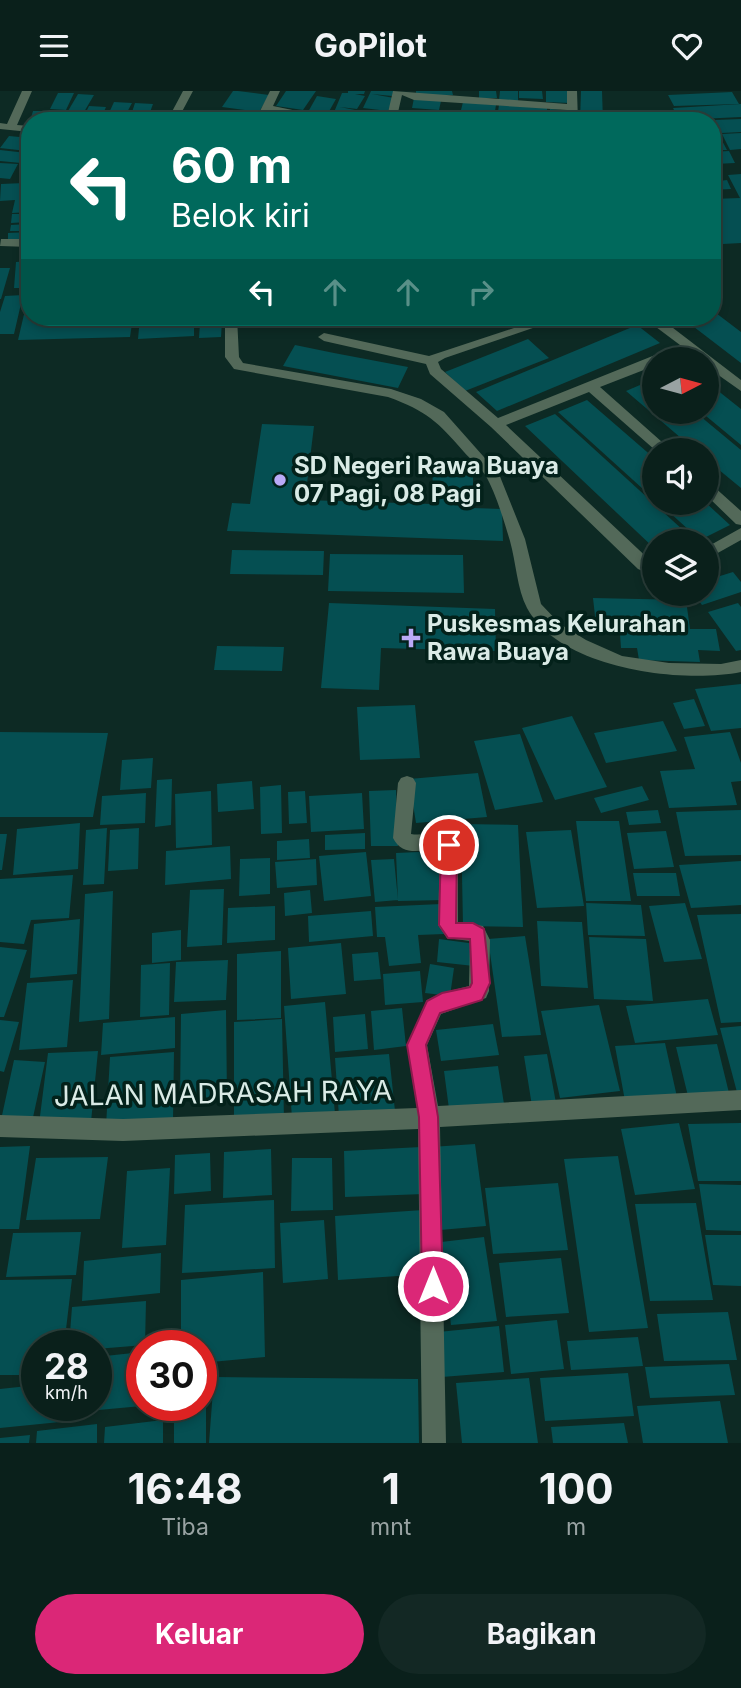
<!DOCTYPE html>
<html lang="id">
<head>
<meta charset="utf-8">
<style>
  :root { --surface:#0a201b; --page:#132824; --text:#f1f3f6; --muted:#99a3a3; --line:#2a3e3a; --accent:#db2777 }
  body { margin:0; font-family:Inter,sans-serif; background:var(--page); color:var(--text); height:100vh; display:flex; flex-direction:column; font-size:26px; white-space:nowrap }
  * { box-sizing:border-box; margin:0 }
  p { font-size:23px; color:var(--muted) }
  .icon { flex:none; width:38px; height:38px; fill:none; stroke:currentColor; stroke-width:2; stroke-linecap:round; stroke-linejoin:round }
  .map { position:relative; height:1352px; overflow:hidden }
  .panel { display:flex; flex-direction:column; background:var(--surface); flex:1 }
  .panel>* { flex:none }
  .hud { position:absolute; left:21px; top:21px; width:700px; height:214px; border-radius:28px; box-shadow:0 4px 10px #0003,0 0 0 2px var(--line); background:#00695c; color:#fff; overflow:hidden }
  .needle { width:46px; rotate:84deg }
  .controls { position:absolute; left:642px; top:256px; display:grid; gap:14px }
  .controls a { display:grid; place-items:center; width:77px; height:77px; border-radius:50%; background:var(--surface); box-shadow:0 4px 10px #0003,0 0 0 2px var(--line); font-size:35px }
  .speed { position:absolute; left:21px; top:1239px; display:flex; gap:14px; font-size:35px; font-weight:700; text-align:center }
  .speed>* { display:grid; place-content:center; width:91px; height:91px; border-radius:50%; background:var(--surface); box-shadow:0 4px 10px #0003,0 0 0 2px var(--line); line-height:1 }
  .speed small { font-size:18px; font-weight:400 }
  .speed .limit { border:10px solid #d22; background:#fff; color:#111 }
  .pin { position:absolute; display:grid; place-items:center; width:60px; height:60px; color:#fff; margin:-30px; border:4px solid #fff; border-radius:50%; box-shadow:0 2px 7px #0007 }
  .me { position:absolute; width:77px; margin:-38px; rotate:0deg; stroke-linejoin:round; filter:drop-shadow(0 0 5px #0008) }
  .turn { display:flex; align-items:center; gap:24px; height:147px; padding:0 35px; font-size:32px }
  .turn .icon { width:91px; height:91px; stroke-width:2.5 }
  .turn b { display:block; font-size:49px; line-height:60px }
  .lanes { display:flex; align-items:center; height:66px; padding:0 35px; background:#0003; justify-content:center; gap:35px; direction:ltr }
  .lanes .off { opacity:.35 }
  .eta { display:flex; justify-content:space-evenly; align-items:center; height:119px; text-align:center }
  .eta b { font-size:42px; font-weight:700; line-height:49px }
  .action { display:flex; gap:14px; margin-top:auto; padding:14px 35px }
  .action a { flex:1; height:80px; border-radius:42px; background:var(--accent); color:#fff; font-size:28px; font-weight:700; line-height:80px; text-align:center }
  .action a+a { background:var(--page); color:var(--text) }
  header { display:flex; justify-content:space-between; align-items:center; height:91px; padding:0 35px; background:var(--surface); font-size:32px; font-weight:700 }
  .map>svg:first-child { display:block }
  .building { fill:#054f52 }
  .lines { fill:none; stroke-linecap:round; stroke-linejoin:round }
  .minor { fill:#536959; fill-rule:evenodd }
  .route { fill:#db2777; stroke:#8e194d; stroke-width:2 }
  .poi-dot { fill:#baaaf7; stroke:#03211a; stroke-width:2.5 }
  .labels { text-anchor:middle; stroke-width:7; stroke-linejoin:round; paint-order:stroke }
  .poi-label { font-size:24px; font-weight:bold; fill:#daebe6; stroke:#03211a; text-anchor:start }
  .near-street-label { font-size:28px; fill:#daebe6; stroke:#03211a }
</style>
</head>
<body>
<header><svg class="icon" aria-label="menu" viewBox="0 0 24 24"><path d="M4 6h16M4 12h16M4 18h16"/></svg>GoPilot<svg class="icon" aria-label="heart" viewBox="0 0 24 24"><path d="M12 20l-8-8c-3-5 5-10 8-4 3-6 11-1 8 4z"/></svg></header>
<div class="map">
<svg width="741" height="1352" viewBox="0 0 741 1352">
  <rect width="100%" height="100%" fill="#0d2a24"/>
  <path class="building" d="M233 0H238L269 4 259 21 222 16Z
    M286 0H316L303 19 276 15Z
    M348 0H365L364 3H355L365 5 357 18 340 16 355 19 349 28 332 26 342 2H348Z
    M371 0H394L392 5 372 3 394 7 388 20 363 17Z
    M416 0H452L453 4H416Z
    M479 0H496L497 7H479Z
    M500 0H518V10L499 9Z
    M519 0H542L543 8 519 7Z
    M546 0H569L570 12 546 11Z
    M581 0H602L603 30H580Z
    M732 1 739 13 674 15 668 4Z
    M58 2H74L66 19 50 18Z
    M78 3 94 4 84 21 68 20Z
    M317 5 336 8 327 24 308 21Z
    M414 7 441 10 439 19 412 17Z
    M114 11 132 12 125 25 108 24Z
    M463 11 496 14 494 26 460 23Z
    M135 12 153 13 149 24H131Z
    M741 13V26L679 29 673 17Z
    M499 14 547 17V30L497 27Z
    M89 15 106 16 100 30H83L86 22H91L86 21Z
    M550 18 571 20 570 30H549Z
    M217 19 255 24 252 30H211Z
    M360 19 388 22 384 30 355 28Z
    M408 19 456 22 455 30 405 27Z
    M33 20H62L59 30H30Z
    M66 21 83 22H85L81 30H62Z
    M270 23 305 28V30H266Z
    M741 28V41L722 42 715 29Z
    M712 31 727 59H712Z
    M741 42V58L730 59 722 43Z
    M9 45 30 47V56L27 60 0 57Z
    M0 59 27 62 21 72 0 70Z
    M729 60 735 72 715 73 712 61Z
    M0 72 18 73 10 88 0 87Z
    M741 83V152L723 153 712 130V108L740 107 728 84Z
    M727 89 731 98 712 99V91Z
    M24 92 20 110H30V121L12 122 15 109 0 110 1 93Z
    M12 123H30L28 131 11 132Z
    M28 133 27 140H10L11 134Z
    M30 141V149H8V142Z
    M30 170 28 197H14L16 171Z
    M0 177H10L1 208H0Z
    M29 202 30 226H133L130 246 18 249Z
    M23 204 14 243H0V221L5 205Z
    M712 219 741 241V272L681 226H712Z
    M140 226H194V245L138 248Z
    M222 230 221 246 199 247 200 231Z
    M637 234 660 252 497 320 476 301Z
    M528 248 549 267 465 300 445 281Z
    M295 254 334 262 408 276 398 297 283 275Z
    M654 288V320H694L741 359V397L707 369V359H695L626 300Z
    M707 291 741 318V354L700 320H707Z
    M587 309 654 367V408L558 321Z
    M555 323 582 347 695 450H654V457L525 335Z
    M262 333 314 335 305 409 432 413 433 368 473 369V417L502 418 503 450 227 440 232 412 250 413Z
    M658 411H705L730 434 700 449Z
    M232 459 324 460 323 484 230 483Z
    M330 463 463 464 464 502 328 500Z
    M733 481 741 491V501L702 514 693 502H707V489Z
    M593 507 686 509 690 538H716L720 560 698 559 700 571 639 569 637 557H621L620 543H597Z
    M329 512 495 518 496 560 381 557 379 599 321 597Z
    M738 512 741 516V559L736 560 708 521Z
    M217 555 284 556 282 580 214 579Z
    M741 593V637L711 640 695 598Z
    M694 608 705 635 684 638 673 612Z
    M415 614 420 667 360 669 357 616Z
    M572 625 607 696 555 709 522 637Z
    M663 630 677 660 606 672 594 642Z
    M0 641 108 642 93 726H0Z
    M730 641 741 672V690L731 691 737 714 669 717 660 680 695 678 684 646Z
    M520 643 543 711 495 719 474 650Z
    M153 667 151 697 120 699 122 669Z
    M478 682 487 726 416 732 409 688Z
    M172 688 171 734 155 736 157 689Z
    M252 690 254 718 218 721 217 693Z
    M281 694 282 742 261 743 260 696Z
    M642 695 649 709 601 722 594 707Z
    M396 699 398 755H371L369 700Z
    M211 700 212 754 176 757 175 703Z
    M305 700 307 732 289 733 288 701Z
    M146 702 145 732 100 734 102 705Z
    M362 702 364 738 311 741 309 705Z
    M658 719 661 732 629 734 626 721Z
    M741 719V764L685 765 676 721Z
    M576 730H619L631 810H586Z
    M80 732 78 778 13 784 17 738Z
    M461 733 518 734 523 836 463 835Z
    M107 737 104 793 83 794 86 739Z
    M139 737 138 778 108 780 110 739Z
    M571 739 584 815 537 817 526 741Z
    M666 740 674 776 634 778 627 742Z
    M365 742V758L325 759V744Z
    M0 743H7L2 779H0Z
    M309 748 310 767 277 769V750Z
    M230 755 231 788 165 794 166 760Z
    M441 760 445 809 398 810 396 762Z
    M366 761 371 805 324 810 319 765Z
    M270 767V803L239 805 240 768Z
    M316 768 317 794 277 797 275 771Z
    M394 768 398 809 375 811 371 769Z
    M741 770V814L691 817 679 774Z
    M633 782H676L680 805H637Z
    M73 784 69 827 31 829 24 853 0 851V788Z
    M224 798 222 854 187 856 190 799Z
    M310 799 312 822 285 825 284 802Z
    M113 800 109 928 79 931 85 803Z
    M586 812 641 814 645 845 588 844Z
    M685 812 702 868 664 871 649 815Z
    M441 813 444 843 418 844 421 872 389 875 385 846H377L375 816Z
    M275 815V849L227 852 228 817Z
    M371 820 373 845 309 851 308 825Z
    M741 823V931L721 932 697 824Z
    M80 828 77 883 30 887 34 833Z
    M537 830 582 831 588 897 541 895Z
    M181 839V869L152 872V842Z
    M525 845 541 944 502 946 488 848Z
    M589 846 646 848 653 910 594 908Z
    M439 848 476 853 474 875 437 871Z
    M341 852 346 903 291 908 288 857Z
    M0 856 27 859 4 926H0Z
    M281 860V927L237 929V863Z
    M378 861 381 888 354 890 352 863Z
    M228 869 226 909 174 911 176 871Z
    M170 872 169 924 140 926 141 874Z
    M430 873 454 877 450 905 425 902Z
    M420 880 423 911 385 914 383 883Z
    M73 889 67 956 19 959 27 892Z
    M708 908 718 944 635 952 626 915Z
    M325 911 335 1023 292 1027 284 915Z
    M599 914 620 1000 560 1007 541 920Z
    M402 917 406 955 374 959 371 920Z
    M226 919 227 1006 180 1009 181 923Z
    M365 923 368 958 335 961 333 926Z
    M175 926V957L101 964 103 932Z
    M282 928 284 1029 234 1032V931Z
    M0 929 19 931 4 981 0 980Z
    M493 933 499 964 441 970 436 939Z
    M741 935V1005H738L720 937Z
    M665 952 677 1006 625 1010 615 955Z
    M717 953 729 1002 688 1005 676 956Z
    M98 960 91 1031 39 1033 48 962Z
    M174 961 173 1030 106 1035 110 966Z
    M389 963 395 1020 339 1026 335 967Z
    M547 963 556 1012 532 1015 524 965Z
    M14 969 45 971 32 1031 1 1029Z
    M498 975 504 1013 449 1018 444 980Z
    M679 1032 695 1098 635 1104 621 1038Z
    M741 1032V1090H698L688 1033Z
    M475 1053 486 1135 440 1139 431 1056Z
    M30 1055 19 1138H0V1056Z
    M421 1056 424 1103 345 1106 344 1060Z
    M271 1058 272 1104 223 1107 224 1061Z
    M210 1062 211 1100 174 1103 175 1064Z
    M618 1065 648 1237 589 1241 564 1068Z
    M108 1066 100 1128 26 1129 36 1067Z
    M292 1067H332L333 1119 291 1120Z
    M170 1077 166 1154 122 1157 127 1080Z
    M558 1092 568 1159 493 1163 485 1097Z
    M699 1093 741 1094V1140L706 1139Z
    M274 1109 275 1177 182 1182 185 1114Z
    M696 1112 713 1209 650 1210 635 1113Z
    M423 1119 428 1183 338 1189 335 1125Z
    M324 1129 328 1188 283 1192 280 1132Z
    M81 1141 76 1184 6 1186 13 1142Z
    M705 1144H741V1195L713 1194Z
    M484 1146 497 1230 451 1234 441 1151Z
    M161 1162 160 1202 82 1210 84 1170Z
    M561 1167 569 1222 506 1226 499 1172Z
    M263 1181 265 1266 201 1272V1255H181V1189Z
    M72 1188 64 1255H37V1284H0V1189Z
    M146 1210 145 1254 96 1258V1255H69L72 1216Z
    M728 1221 737 1269 664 1270 657 1223Z
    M557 1229 564 1278 511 1283 505 1234Z
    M499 1235 504 1281 442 1286 438 1241Z
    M638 1246 643 1275 571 1279 567 1250Z
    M142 1261V1315L66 1322V1314H96V1266Z
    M729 1273 735 1304 650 1307 645 1276Z
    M206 1282V1352H174V1314H201V1283Z
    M628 1282 634 1325 545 1330 540 1287Z
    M214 1286 418 1288 419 1352H209Z
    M529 1287 538 1352H462L456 1292Z
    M37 1294V1314H60V1331L0 1337V1298Z
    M720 1310 728 1352H643L637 1315Z
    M163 1329V1352H104L105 1336Z
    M624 1332 628 1352H553L551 1336Z
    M97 1333V1352H36L37 1340Z
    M30 1344 29 1352H0V1347Z"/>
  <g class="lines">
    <path class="minor" d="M22 0H32L17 34 30 35V41L0 38V32L7 33Z
      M183 0H193L177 30H167Z
      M270 0H280L273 15 346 30H322L270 20 265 30H255Z
      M393 0 567 13V0H577L578 30H568L567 19 414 9 402 4 396 30H386Z
      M30 148V156L0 155 1 148Z
      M225 226H237L239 266 243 272 391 298 421 308 444 321 499 383 525 448 541 513 560 533 586 549 622 565 669 572 721 573 741 569V581C681 593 560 578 527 517 517 498 516 471 510 450 504 430 496 403 486 385 480 376 471 369 464 361 438 331 427 320 388 306L234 278 225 266Z
      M547 226H565L445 267 438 271 441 278 498 327 680 254 652 233 605 230 599 226H654L660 227 741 289V300L707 276V268H697L688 261 671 268H654V275L600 296 671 359H655L589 301 506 334 654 473V485L638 478 491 336 430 283 426 273 324 250 318 246 324 242 429 265Z
      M707 392 712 394 741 420V434L736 433 707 405Z
      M741 437V449L707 468V456Z
      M407 685 413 687 416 692 411 743C427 746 449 734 458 754V831L483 835 490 849 489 900 486 907 441 923 427 954 438 1015 741 999V1019L440 1036 446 1352H422L418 1038 123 1050 0 1046V1024L123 1028 417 1017 407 954 427 909 442 902 469 895 470 850 447 847 438 834 440 758C423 758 403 767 393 747L398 692 401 687Z"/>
  </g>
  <path class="route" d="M449 747 455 749 457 754 456 832H473L484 838 490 892 482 909 440 922 426 954 438 1026 443 1195 440 1202 433 1205 425 1202 422 1195 419 1026 407 954 427 910 442 902 470 896 472 892 470 848 448 847 439 834 441 754 443 749Z"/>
  <g class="poi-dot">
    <circle cx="280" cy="389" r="7"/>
    <path d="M407.5 536.5h7v7h7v7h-7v7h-7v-7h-7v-7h7z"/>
  </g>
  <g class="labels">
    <g class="poi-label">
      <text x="294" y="383">SD Negeri Rawa Buaya<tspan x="294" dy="28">07 Pagi, 08 Pagi</tspan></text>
      <text x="427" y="541">Puskesmas Kelurahan<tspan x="427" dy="28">Rawa Buaya</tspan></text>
    </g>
    <g class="near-street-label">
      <text transform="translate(223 1002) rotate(-1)" y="10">JALAN MADRASAH RAYA</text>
    </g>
  </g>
</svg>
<div class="controls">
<a><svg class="needle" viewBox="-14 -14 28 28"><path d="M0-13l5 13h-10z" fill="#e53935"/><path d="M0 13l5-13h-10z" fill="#99a3a3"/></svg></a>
<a><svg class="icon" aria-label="sound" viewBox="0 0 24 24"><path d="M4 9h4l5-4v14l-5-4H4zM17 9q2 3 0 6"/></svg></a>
<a><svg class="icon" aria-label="layers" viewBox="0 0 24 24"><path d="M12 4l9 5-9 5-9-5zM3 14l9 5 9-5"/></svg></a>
</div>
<div class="speed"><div>28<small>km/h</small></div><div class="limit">30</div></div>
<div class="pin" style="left:449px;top:754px;background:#d93025"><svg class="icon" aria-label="arrive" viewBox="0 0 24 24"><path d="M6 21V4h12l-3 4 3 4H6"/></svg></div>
<svg class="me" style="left:433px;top:1195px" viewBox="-20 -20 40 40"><circle r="17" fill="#db2777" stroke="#fff" stroke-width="3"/><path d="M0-11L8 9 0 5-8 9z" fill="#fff"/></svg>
<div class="hud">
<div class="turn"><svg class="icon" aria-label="left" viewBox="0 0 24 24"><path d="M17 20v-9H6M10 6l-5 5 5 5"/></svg><div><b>60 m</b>Belok kiri</div></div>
<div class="lanes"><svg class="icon" aria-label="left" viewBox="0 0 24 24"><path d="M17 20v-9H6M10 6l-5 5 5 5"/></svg><svg class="icon off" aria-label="ahead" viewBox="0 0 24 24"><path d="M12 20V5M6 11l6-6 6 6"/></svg><svg class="icon off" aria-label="ahead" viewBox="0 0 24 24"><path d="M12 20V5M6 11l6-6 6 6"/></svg><svg class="icon off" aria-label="right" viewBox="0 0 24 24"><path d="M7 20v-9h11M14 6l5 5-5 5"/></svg></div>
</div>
</div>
<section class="panel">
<div class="eta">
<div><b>16:48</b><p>Tiba</p></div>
<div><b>1</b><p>mnt</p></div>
<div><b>100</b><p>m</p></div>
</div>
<div class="action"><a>Keluar</a><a>Bagikan</a></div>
</section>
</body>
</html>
